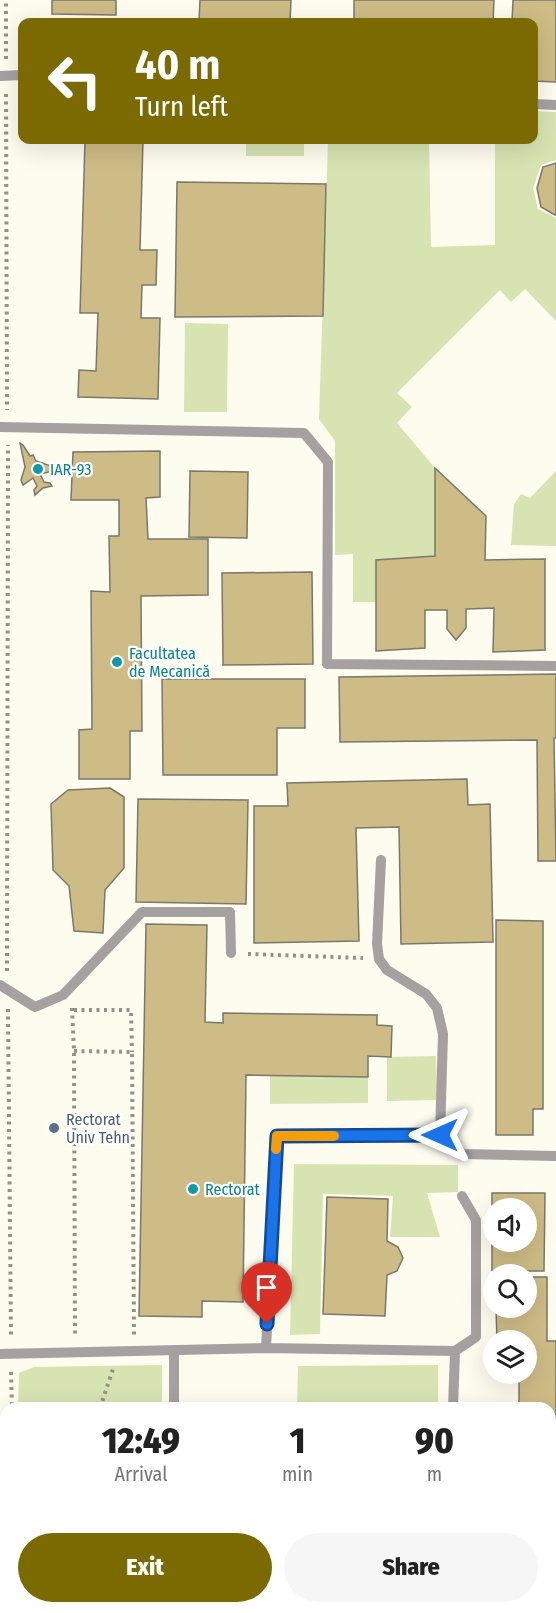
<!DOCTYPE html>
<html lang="en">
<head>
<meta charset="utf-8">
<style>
  :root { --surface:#fff; --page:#f6f6f6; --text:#222; --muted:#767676; --accent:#7a6a01 }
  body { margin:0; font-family:"Fira Sans Condensed",sans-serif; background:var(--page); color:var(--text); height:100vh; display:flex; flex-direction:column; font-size:22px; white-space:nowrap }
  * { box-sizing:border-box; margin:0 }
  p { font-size:20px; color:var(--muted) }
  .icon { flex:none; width:33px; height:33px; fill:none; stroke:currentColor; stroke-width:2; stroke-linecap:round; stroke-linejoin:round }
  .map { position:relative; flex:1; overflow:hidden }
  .drawer { position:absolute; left:0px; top:1402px; width:556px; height:212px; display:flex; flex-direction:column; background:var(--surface); border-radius:18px 18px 0 0; box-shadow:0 6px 24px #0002 }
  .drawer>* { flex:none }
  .hud { position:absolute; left:18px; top:18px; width:520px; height:126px; border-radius:12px; box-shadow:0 6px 24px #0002; background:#7a6a01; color:#fff; overflow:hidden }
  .controls { position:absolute; left:483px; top:1198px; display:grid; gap:12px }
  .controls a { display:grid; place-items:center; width:54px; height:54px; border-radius:50%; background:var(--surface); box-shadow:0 6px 24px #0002; font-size:30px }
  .pin { position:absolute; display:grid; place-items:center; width:51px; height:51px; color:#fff; margin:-62px -26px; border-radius:50% 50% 50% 0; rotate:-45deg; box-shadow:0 0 6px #0007 }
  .pin .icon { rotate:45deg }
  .me { position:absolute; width:66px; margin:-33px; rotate:270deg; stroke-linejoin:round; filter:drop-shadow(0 0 4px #0008) }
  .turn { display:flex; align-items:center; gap:21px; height:126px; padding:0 18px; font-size:27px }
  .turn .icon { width:78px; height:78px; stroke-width:2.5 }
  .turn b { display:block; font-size:42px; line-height:51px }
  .eta { display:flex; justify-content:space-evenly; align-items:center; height:102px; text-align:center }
  .eta b { font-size:36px; font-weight:800; line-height:42px }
  .primary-button { display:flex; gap:12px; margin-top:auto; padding:12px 18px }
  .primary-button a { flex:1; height:69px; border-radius:36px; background:var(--accent); color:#fff; font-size:24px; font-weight:800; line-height:69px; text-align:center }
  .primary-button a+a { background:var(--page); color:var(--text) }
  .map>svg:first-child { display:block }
  .green { fill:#d7e4b1 }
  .building { fill:#cebc86; stroke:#7a776d; stroke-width:1.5; fill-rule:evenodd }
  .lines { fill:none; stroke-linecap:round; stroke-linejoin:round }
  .path { stroke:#939189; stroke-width:4; stroke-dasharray:3 4.5; stroke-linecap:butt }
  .lane { stroke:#a6a0a0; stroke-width:10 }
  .route-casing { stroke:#114b97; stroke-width:15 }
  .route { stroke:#1a73e8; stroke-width:10 }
  .slow { stroke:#f59e0b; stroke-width:10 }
  .culture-dot { fill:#0f9aa8; stroke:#fff; stroke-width:2 }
  .service-dot { fill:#5c6f8a; stroke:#fff; stroke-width:2 }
  .labels { text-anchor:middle; stroke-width:4.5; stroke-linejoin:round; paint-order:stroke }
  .culture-label { font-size:16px; fill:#0d838f; stroke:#fff; text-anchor:start }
  .service-label { font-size:16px; fill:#4e5e75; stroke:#fff; text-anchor:start }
</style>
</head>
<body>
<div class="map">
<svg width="556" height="1613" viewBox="0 0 556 1613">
  <rect width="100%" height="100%" fill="#fefbef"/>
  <path class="green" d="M534 111 556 112V160L541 165 533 188 538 209 556 218V321L525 289 511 302 500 290 397 393 412 407 397 423 435 468V556L376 560V602H353V554L335 555V441L319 419 328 140H429L431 247 495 245V140H534Z
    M246 140H304V156H246Z
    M185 323 228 324 227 412H184Z
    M556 471V546L511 545 514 504 521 494 530 498Z
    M436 1056 437 1100 387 1101V1057Z
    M270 1062H368V1103L270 1104Z
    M294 1164 458 1165V1192L427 1193 440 1237H390L393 1196 323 1194 320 1334 290 1335Z
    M162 1365V1408H18L19 1373 34 1367Z
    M438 1365V1408H297L298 1366Z
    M10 1608H162V1613H9Z"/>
  <path class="building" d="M52 0H116V15L52 14Z
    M200 0H291L290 22H199Z
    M354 0H494L493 22H354Z
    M513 0H556V82L534 81V22H512Z
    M85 140H143L140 250H157L156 285H142L141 318H160L158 399 78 397 79 370 96 371 98 313H80Z
    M556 163V215H555L541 207 537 188 543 167Z
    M177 182 326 184 323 316 175 317Z
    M20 443 23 445 30 456 33 455 36 461 51 466 53 471 40 474 44 482 50 483 52 486 43 488 35 495 34 490 37 486 33 478 23 485 21 480 25 467Z
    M160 451V497L146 498 148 539H208V595L141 596 142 731H130V779H79V730L92 729 91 591 110 592 109 536H119V500H71L73 452Z
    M435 468 486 516 485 560 545 559V650L493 652 494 608 466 609V628L456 640 447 629V610H425V648L376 651V560L435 556Z
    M190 471 248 472 247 538 189 537Z
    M312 572 313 664 223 665 222 573Z
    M556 674V738H554L556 861H538L537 740 340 742 339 677Z
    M162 679H305V728H277V775H163Z
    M467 779 468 805 490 804 493 942 401 944 399 827 356 828 359 941 254 943V806H288L287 783Z
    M110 788 124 797V868L105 890 103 933 74 931 69 886 53 870 51 804 68 790Z
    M138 799 248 800 246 904 136 902Z
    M496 920 543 921V1109H533V1135H496Z
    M146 924 207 925 205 1022 223 1023V1013L377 1015V1025L392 1026 391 1057 368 1056V1077L246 1075 243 1302 202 1301V1317L139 1316Z
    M492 1193H545L544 1271H492ZM494 1209H526V1242H494Z
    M327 1197 388 1199 387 1241 398 1247 403 1258 397 1271 387 1275 385 1316 323 1314Z
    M526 1277H547V1341H556V1435H550V1408H519V1374H526V1341H497L496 1308H526Z
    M550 1597H556V1613H510V1608H550Z
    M205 1608H430V1613H205Z"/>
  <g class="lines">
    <path class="path" d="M6 59V0
      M6 94 7 410
      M248 954 363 958
      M7 971 8 445
      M72 1008 74 1051 75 1336
      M8 1009 11 1337
      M74 1010H131L132 1052
      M74 1051 132 1052 134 1336
      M11 1372 12 1408
      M100 1408 113 1369
      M93 1608V1613
      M122 1608 128 1613
      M3 1613 6 1580
      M130 1613 139 1608"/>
    <path class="lane" d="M0 76 22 75
      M534 104 556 105
      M0 427 304 433 328 462 327 664 556 666
      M381 860 377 944 379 959 387 970 426 994 437 1008 443 1034 440 1135
      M0 985 35 1007 63 995 142 912H230L231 953
      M266 1348 277 1136 440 1135 463 1154 556 1156
      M455 1351 476 1337V1220L462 1196
      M0 1354 266 1348 455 1351 453 1408
      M174 1408V1350
      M171 1608V1613
      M450 1613 451 1608
      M476 1613V1608"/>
  </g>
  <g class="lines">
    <defs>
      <path id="route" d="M267 1324 277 1136 440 1135"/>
    </defs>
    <use href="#route" class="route-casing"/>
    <use href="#route" class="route"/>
    <path class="slow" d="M276 1149 277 1136H334"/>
  </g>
  <g class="culture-dot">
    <circle cx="38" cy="469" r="6"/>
    <circle cx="117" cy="662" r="6"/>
    <circle cx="193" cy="1189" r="6"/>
  </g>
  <circle class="service-dot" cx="54" cy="1128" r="6"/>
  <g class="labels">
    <g class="culture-label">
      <text x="50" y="475">IAR-93</text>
      <text x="129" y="659">Facultatea<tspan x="129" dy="18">de Mecanică</tspan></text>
      <text x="205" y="1195">Rectorat</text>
    </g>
    <g class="service-label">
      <text x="66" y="1125">Rectorat<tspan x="66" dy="18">Univ Tehn</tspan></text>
    </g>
  </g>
</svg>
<div class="controls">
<a><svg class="icon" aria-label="sound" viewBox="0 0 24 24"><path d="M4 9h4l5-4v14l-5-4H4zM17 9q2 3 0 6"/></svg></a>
<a><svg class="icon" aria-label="search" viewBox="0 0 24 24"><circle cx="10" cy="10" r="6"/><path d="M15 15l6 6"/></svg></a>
<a><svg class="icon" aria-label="layers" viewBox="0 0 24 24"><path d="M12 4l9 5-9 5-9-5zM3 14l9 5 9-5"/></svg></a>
</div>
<div class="pin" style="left:267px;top:1324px;background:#d93025"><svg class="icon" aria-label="arrive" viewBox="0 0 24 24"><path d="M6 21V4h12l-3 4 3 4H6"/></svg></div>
<svg class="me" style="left:440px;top:1135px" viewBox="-20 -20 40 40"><path d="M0-17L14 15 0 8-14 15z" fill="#1a73e8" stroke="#fff" stroke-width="4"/></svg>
<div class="hud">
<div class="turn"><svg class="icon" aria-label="left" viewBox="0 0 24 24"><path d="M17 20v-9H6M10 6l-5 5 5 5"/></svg><div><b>40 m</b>Turn left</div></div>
</div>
<section class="drawer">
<div class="eta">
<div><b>12:49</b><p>Arrival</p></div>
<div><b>1</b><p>min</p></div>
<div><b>90</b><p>m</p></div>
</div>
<div class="primary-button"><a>Exit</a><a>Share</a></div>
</section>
</div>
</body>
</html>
